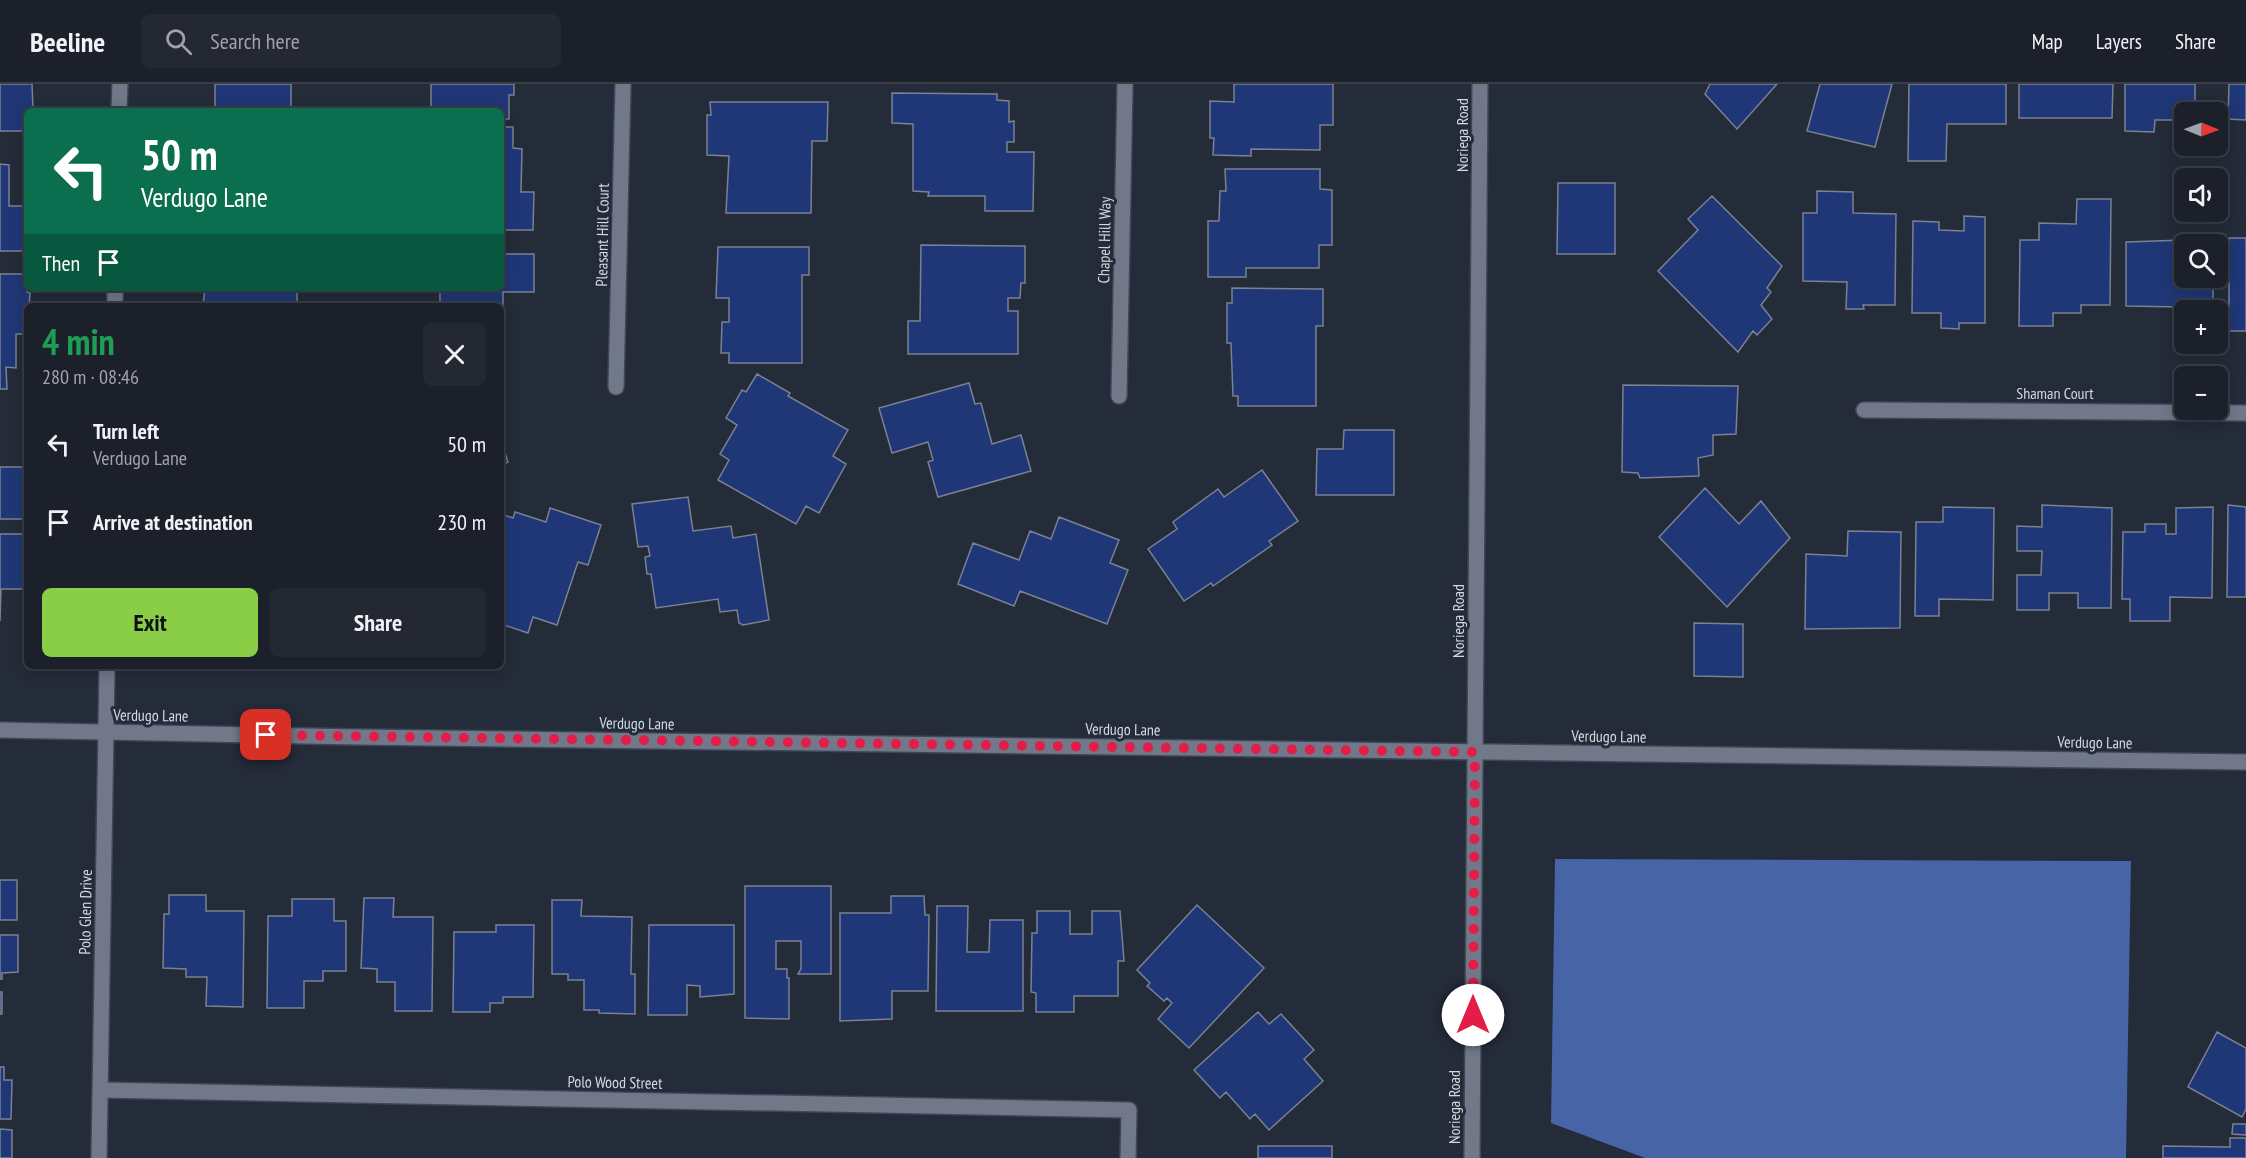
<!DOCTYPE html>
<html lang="en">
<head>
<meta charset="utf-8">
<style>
  :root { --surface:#1b202b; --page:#242833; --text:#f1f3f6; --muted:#a0a3a9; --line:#393e47; --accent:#8ace47 }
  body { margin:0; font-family:"PT Sans Narrow",sans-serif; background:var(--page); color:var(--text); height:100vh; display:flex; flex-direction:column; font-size:22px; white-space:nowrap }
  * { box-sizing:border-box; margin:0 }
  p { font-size:20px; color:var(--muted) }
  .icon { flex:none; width:33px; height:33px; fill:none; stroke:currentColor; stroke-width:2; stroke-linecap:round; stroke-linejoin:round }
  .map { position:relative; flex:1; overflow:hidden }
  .sheet { position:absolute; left:24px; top:219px; width:480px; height:366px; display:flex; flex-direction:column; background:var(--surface); border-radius:9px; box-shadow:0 3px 15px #0003,0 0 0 2px var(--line) }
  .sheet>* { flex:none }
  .banner { position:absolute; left:24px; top:24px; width:480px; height:183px; border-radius:9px; box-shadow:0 3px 15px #0003,0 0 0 2px var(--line); background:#0b6e4f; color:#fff; overflow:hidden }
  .needle { width:39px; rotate:91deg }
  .tools { position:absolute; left:2174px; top:18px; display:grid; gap:12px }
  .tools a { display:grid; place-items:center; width:54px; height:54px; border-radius:9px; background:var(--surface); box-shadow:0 3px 15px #0003,0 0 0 2px var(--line); font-size:30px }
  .pin { position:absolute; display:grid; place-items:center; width:51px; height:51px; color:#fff; margin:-26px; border-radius:12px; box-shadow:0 3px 9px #0006 }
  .me { position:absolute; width:66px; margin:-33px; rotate:0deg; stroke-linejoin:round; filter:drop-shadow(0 0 4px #0008) }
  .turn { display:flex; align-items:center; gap:21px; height:126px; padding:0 18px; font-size:27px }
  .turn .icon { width:78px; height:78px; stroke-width:2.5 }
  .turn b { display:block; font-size:42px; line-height:51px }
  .then { display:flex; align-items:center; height:57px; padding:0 18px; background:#0003; gap:12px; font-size:22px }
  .round { display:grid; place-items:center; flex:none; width:63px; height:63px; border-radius:9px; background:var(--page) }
  .headline { display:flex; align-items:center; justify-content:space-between; height:102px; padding:0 18px }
  h1 { font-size:36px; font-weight:700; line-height:45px; color:#1e9e55 }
  .primary-button { display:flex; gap:12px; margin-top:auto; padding:12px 18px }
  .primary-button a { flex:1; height:69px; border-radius:9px; background:var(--accent); color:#111; font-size:24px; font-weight:700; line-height:69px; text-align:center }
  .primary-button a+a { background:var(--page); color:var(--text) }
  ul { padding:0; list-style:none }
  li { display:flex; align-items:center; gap:18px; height:78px; padding:0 18px }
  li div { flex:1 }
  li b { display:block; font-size:22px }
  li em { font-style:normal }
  header { display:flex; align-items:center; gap:36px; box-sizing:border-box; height:84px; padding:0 30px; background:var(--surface); border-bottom:2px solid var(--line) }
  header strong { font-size:28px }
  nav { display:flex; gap:33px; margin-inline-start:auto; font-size:21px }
  .search { width:420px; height:54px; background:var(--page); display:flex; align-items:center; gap:15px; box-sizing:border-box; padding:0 21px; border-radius:9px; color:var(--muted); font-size:22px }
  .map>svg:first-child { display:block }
  .water { fill:#4764a7 }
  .building { fill:#1f3776; stroke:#798192; stroke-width:1.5 }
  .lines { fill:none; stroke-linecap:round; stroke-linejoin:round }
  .minor-casing { stroke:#404652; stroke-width:18 }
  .tertiary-casing { stroke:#404652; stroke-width:18 }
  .minor { stroke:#707889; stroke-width:15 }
  .tertiary { stroke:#707889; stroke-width:15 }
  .route { stroke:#e11d48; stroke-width:10; stroke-dasharray:0 18 }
  .labels { text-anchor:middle; stroke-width:6; stroke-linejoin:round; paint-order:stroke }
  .street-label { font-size:16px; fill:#d3d8e2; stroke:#242b39 }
</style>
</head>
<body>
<header>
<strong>Beeline</strong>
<div class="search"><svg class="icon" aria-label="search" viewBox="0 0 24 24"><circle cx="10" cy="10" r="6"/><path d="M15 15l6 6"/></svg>Search here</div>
<nav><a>Map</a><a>Layers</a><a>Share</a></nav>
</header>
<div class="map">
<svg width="2246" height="1074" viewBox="0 0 2246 1074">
  <rect width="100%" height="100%" fill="#242b39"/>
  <path class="water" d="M1555 775 2131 777 2126 1074H1645L1551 1039Z"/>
  <path class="building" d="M0 0H32L33 25 27 27V47H0Z
    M215 0H291V27H215Z
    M431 0H514V11H509V35H501V27H431Z
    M1234 0H1333V41H1320V66L1251 65V72L1213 71 1214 54H1210V17L1234 18Z
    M1710 0H1777L1737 45 1705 10Z
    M1820 0H1892L1875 63 1807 47Z
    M1909 0H2006V40H1947L1946 77H1908Z
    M2019 0H2113L2112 34H2019Z
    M2125 0H2195V28H2184V36H2155L2154 48 2125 47Z
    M2229 0H2246V36L2228 35Z
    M892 9 997 10V16L1009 17V38L1014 37V58H1007V68H1034L1033 127H985V112H928L929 108 913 107V40L892 39Z
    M710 18H828L827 57H812L811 129H726L729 72 707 71V31H711Z
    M501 43H513V64L522 65 521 108H534L533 146H501Z
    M0 80 9 81V122H27V167H0Z
    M1225 85H1320V105L1332 106V161H1319V184H1246V193H1208V137H1219L1220 107H1226Z
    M1558 99H1615V170H1557Z
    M1817 107 1853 108V129L1896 130 1895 221H1863L1864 225H1846L1847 198 1803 197V129H1817Z
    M1712 112 1782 182 1767 204 1771 208 1761 221 1772 235 1757 251 1753 247 1738 268 1658 187 1698 146 1688 135Z
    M2077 115H2111L2110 221H2081V229H2053V242H2019L2020 156H2039V139L2076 140Z
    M1964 132 1985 133V239H1959V245L1941 244V229H1912L1913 137 1939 138V146L1964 147Z
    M2229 154H2246V247H2229Z
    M2213 155V160H2184V194H2213V226H2184V248H2181V223L2126 222V158Z
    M921 161 1025 162V199H1021L1020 214H1008V227H1018V270H908V237H920Z
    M718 163H809V191H802V279H729V269H721L722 238H729V214H716Z
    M501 170H534V208H503V248L501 222H440V204H501Z
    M0 190H27V208L30 209 27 250H16V284L6 283 7 305H0Z
    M205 204H297V222H203Z
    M1232 204 1323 205V242H1316V322H1238V312H1233L1231 259H1227V219H1232Z
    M757 290 790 309 788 312 848 346 833 372 846 380 819 429 806 422 796 440 718 396 729 376 720 370 737 341 726 334 742 306 746 308Z
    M969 299 975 320 981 319 992 360 1021 351 1031 387 938 413 928 378 933 376 928 358 892 369 879 324Z
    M1623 301 1738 302 1736 350 1713 351V371L1698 374 1699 392 1640 394 1638 389 1622 388Z
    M1344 346H1394V411H1316L1317 365H1343Z
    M501 356 508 378 501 381Z
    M0 383H26V435H0Z
    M1262 386 1298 437 1269 457 1272 461 1213 502 1211 499 1184 517 1148 465 1177 445 1173 438 1218 405 1224 413Z
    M1705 404 1739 440 1761 417 1790 454 1727 523 1659 453Z
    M688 413 693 447 731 442 733 454 756 450 769 536 743 541 739 539 737 526 720 528 718 515 656 524 651 490H647L645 473 650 472 648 462 638 463 632 420Z
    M2042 421 2112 424 2111 524H2078V509H2049V526H2017V491H2041L2042 467H2017V442L2042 443Z
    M2228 421 2246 423V513H2227Z
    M1943 423 1994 424 1993 516 1939 515V532H1915L1916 438H1943Z
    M2213 423 2212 514 2170 513V537H2130V515H2122L2123 448H2145V440H2166V450H2176V424Z
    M550 424 601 441 588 481 578 478 557 541 533 533 528 549 501 540V430L513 434 515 428 546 438Z
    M1059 433 1119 456 1110 479 1128 486 1107 540 1020 507 1014 522 958 500 973 459 1019 476 1030 447 1051 455Z
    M1848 447 1901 448 1900 544 1805 545 1806 470 1847 472Z
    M0 450H26V505H1L0 537Z
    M1694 539 1743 540V593L1694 592Z
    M0 796H17V836H0Z
    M745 802H831V890H798L801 885V857H776V885H787V894H789V935L745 934Z
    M169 811H206V827H244L243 923 206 922 207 893H186V885L163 884 164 830H169Z
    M891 812H924L925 831H929L928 907H892V935L840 937V829H891Z
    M364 814H394L393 833H433L432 927H395V898H377V885L361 884Z
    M292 815H334V837H346V887H323V897H304V924H267L268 832H292Z
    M552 816H582L581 832 632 833 631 890H635V930L599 929V926H584V896H568V890H552Z
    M1197 821 1264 884 1189 964 1158 935 1172 919 1167 914 1164 917 1147 902 1150 899 1137 886Z
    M937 822H968L967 868H989L990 836H1023V927H936Z
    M1037 827H1070V850H1092V827H1120L1124 877H1118V912H1074V928H1036V909L1031 908 1032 849H1037Z
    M496 841H534L533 913H503V919H490V928H453L454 848H496Z
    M649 841H734V910L700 913V902L687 901V931H648Z
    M0 851H18V888L2 889V895H0Z
    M0 908H2V930H0Z
    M1258 928 1269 940 1281 930 1314 966 1304 975 1323 997 1269 1046 1255 1030 1250 1035 1226 1008 1220 1014 1194 986Z
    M2217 948 2246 964V1025L2242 1033 2188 1003Z
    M0 983H4V996H12L11 1035H0Z
    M2233 1040H2246V1051L2232 1050Z
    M0 1045 12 1046V1074H0Z
    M2230 1054H2246V1074H2163V1062L2230 1063Z
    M1258 1062H1332V1074H1258Z"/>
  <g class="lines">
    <defs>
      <path id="minor" d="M119 27 120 0
        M115 222V204
        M616 303 623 0
        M1119 312 1125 0
        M1864 326 2246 329
        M100 1006 1129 1026 1128 1074
        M99 1074 107 582"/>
      <path id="tertiary" d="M0 646 357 653 2246 678
        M1472 1074 1480 0"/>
    </defs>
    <use href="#minor" class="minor-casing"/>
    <use href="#tertiary" class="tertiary-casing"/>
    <use href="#minor" class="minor"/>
    <use href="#tertiary" class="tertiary"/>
  </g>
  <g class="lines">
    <path class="route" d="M266 651 1475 668 1473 931"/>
  </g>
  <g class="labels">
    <g class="street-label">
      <text transform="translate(1462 51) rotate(-90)" y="6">Noriega Road</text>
      <text transform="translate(602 151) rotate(-89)" y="6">Pleasant Hill Court</text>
      <text transform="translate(1104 156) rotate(-89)" y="6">Chapel Hill Way</text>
      <text x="2055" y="315">Shaman Court</text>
      <text transform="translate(1458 537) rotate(-90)" y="6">Noriega Road</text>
      <text transform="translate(151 631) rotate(1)" y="6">Verdugo Lane</text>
      <text transform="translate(637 639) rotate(1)" y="6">Verdugo Lane</text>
      <text transform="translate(1123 645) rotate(1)" y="6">Verdugo Lane</text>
      <text transform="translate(1609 652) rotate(1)" y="6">Verdugo Lane</text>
      <text transform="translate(2095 658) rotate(1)" y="6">Verdugo Lane</text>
      <text transform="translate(85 828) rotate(-89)" y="6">Polo Glen Drive</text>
      <text transform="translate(615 998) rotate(1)" y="6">Polo Wood Street</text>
      <text transform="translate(1454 1023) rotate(-90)" y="6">Noriega Road</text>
    </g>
  </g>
</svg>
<div class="tools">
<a><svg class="needle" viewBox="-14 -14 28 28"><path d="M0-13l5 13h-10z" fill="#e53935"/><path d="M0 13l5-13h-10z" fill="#a0a3a9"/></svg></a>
<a><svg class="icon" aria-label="sound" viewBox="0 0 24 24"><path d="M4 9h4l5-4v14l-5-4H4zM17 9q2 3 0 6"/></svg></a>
<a><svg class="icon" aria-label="search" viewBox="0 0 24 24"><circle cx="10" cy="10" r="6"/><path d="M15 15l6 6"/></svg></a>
<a>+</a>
<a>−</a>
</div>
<div class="pin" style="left:266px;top:651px;background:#d93025"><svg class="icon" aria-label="arrive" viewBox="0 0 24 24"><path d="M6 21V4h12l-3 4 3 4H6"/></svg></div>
<svg class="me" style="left:1473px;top:931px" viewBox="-20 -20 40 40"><circle r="19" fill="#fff"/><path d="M0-13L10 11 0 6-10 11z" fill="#e11d48"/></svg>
<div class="banner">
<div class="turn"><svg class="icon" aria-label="left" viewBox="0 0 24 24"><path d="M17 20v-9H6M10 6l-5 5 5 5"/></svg><div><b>50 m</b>Verdugo Lane</div></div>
<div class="then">Then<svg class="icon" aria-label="arrive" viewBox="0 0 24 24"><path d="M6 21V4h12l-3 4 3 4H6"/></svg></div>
</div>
<section class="sheet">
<div class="headline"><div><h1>4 min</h1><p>280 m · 08:46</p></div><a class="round"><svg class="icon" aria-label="close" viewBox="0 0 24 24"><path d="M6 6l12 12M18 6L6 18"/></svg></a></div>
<ul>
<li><svg class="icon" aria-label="left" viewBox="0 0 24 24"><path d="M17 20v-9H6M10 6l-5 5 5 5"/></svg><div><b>Turn left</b><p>Verdugo Lane</p></div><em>50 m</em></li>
<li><svg class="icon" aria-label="arrive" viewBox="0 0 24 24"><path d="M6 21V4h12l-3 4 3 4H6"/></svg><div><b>Arrive at destination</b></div><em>230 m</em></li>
</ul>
<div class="primary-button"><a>Exit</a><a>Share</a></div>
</section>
</div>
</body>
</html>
